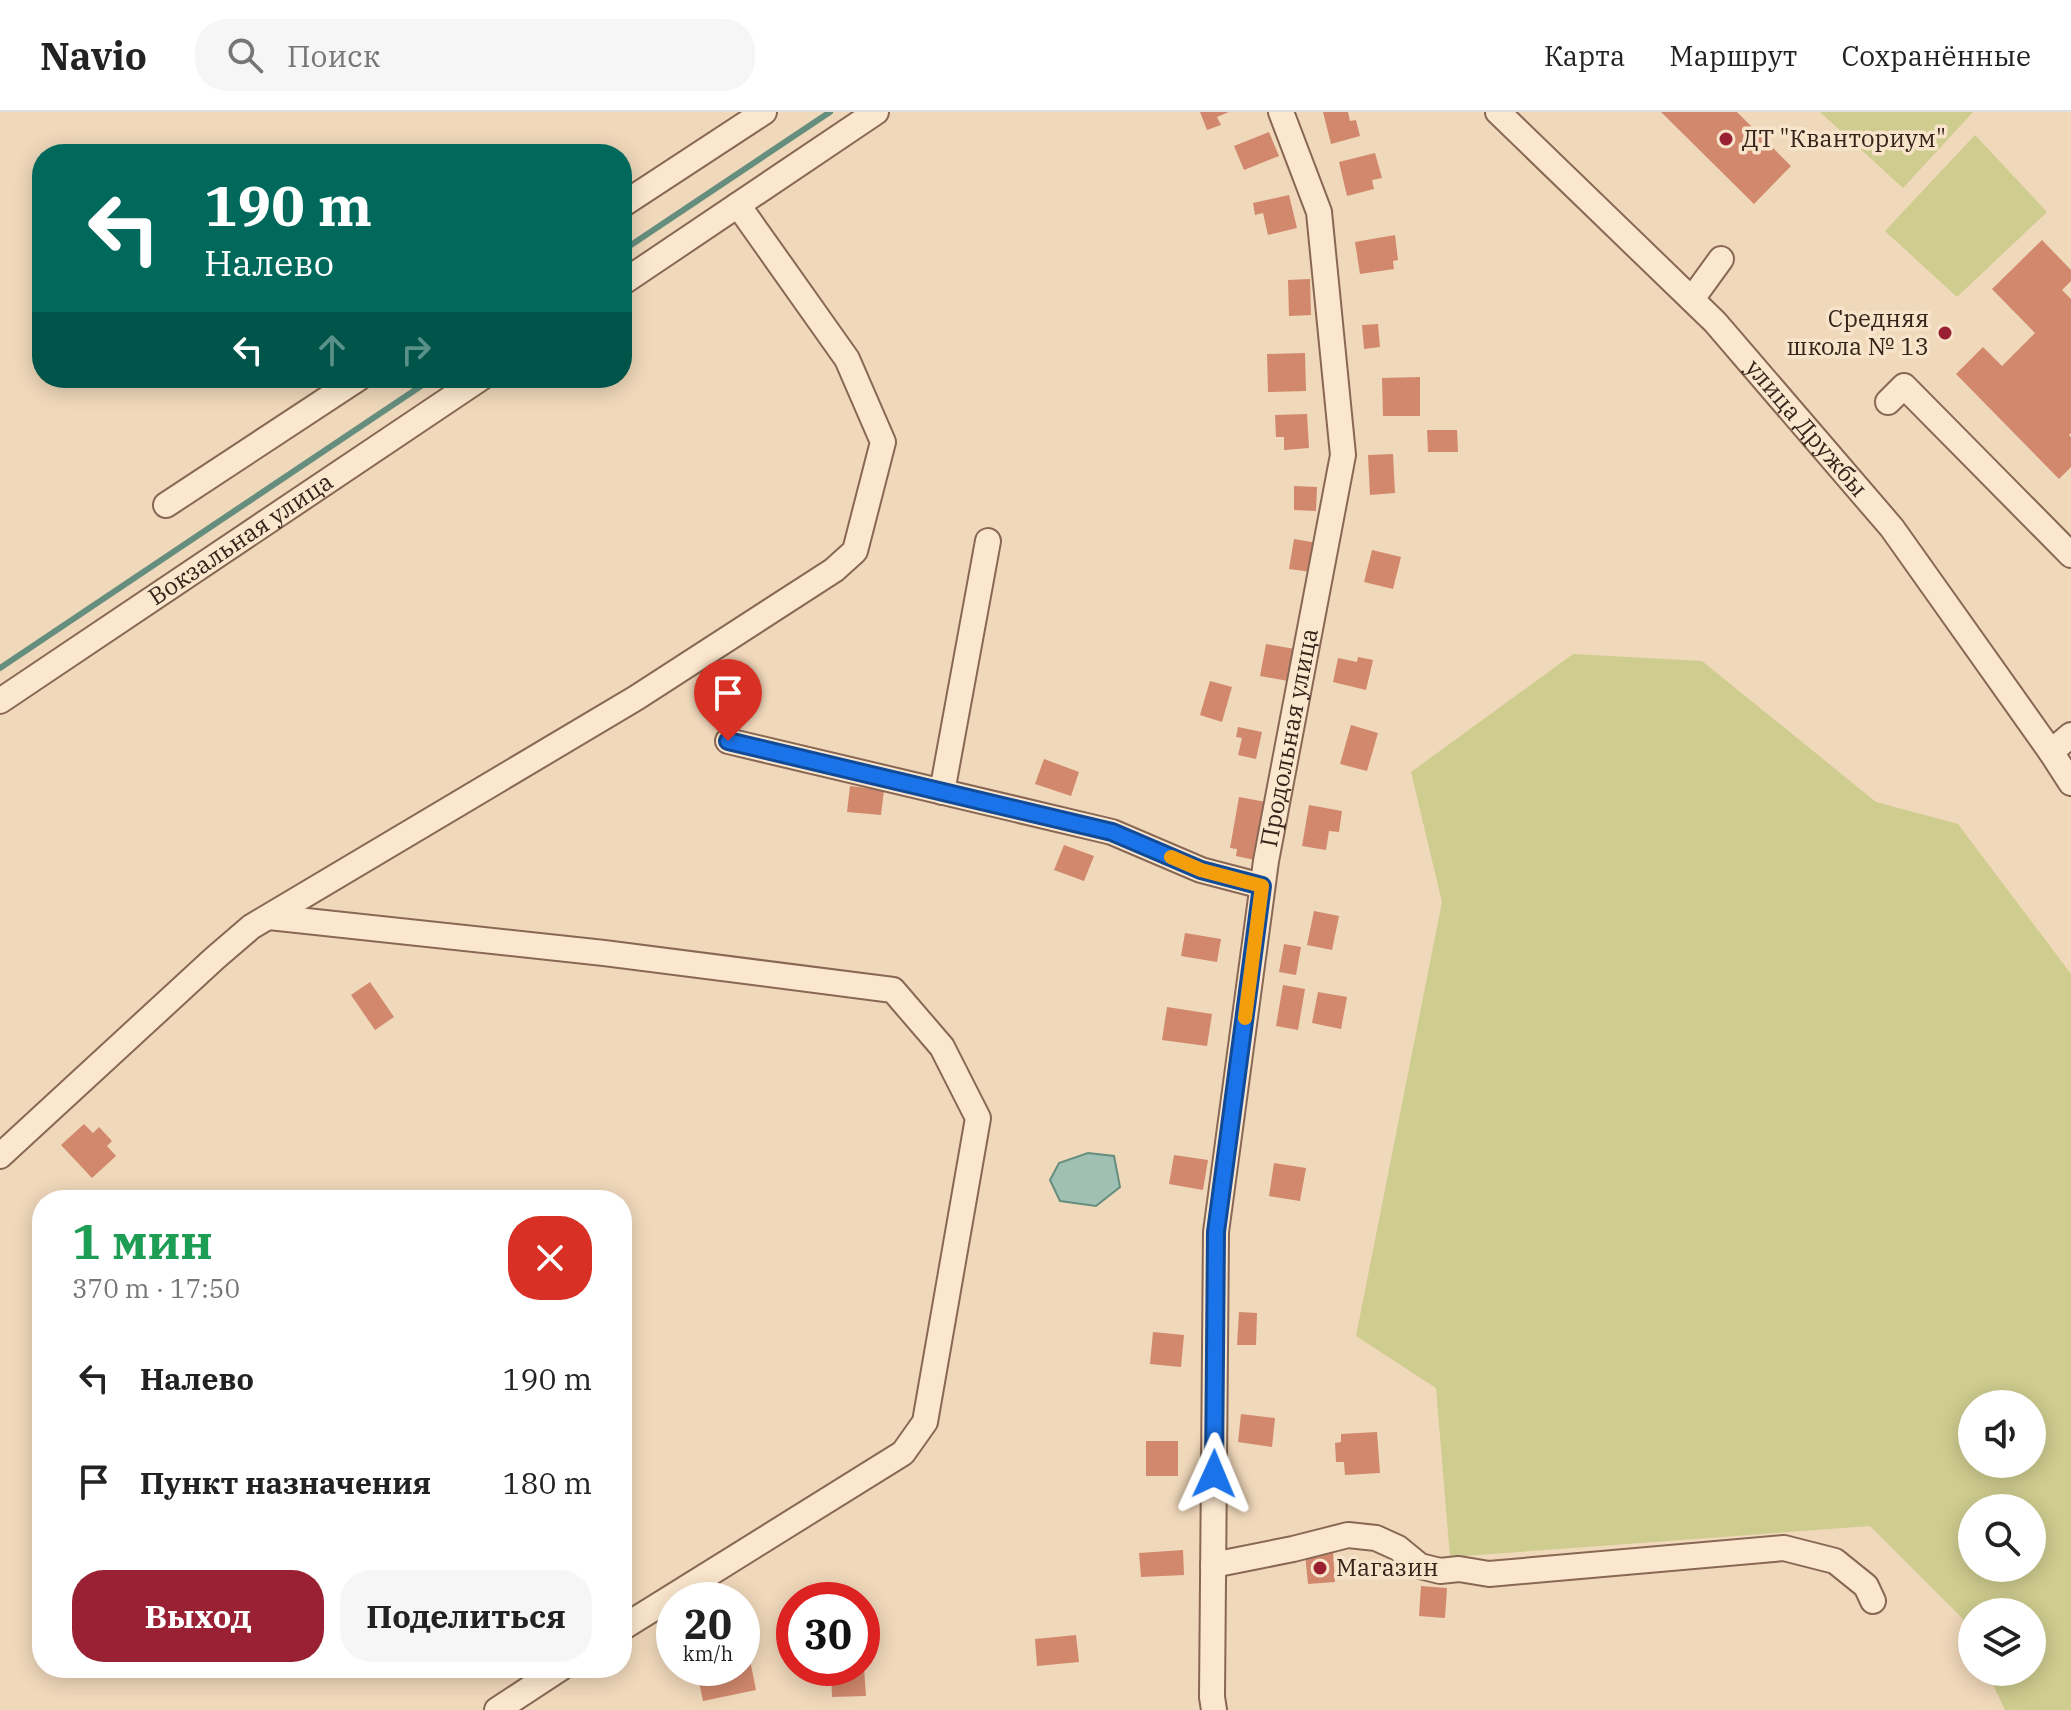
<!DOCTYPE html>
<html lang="ru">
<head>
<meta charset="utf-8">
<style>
  :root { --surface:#fff; --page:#f6f6f6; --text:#222; --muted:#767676; --line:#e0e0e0; --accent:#9a2033 }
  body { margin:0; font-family:"IBM Plex Serif",serif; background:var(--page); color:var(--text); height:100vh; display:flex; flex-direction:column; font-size:30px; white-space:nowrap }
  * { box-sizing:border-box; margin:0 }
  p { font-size:26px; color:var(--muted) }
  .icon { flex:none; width:44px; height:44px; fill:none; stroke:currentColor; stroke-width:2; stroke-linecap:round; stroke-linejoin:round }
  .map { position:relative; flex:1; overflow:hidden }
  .drawer { position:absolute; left:32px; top:1078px; width:600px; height:488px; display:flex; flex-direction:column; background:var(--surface); border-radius:32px; box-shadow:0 4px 20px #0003 }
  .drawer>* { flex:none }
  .top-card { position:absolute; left:32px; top:32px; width:600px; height:244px; border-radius:32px; box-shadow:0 4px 20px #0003; background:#00695c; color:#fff; overflow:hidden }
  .fabs { position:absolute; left:1958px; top:1278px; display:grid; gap:16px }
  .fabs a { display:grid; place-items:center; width:88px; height:88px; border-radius:50%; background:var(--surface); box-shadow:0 4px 20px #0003; font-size:40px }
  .speed { position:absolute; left:656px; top:1470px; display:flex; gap:16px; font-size:40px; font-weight:700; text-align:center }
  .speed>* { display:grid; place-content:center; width:104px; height:104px; border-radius:50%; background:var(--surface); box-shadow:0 4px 20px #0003; line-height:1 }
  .speed small { font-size:20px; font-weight:400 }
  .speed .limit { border:12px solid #d22; background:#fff; color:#111 }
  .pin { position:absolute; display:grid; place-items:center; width:68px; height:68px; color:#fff; margin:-82px -34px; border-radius:50% 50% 50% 0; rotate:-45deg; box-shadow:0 0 8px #0007 }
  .pin .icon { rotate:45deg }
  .me { position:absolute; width:88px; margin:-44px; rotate:1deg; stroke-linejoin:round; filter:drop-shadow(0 0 6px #0008) }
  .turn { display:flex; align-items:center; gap:28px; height:168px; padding:0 40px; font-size:36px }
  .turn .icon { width:104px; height:104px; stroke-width:2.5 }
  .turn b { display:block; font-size:56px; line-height:68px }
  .lanes { display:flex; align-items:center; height:76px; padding:0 40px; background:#0003; justify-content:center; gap:40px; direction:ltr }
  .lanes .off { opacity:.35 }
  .round { display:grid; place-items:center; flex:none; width:84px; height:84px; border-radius:32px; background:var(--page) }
  .overview { display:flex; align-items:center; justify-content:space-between; height:136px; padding:0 40px }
  h1 { font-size:48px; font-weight:800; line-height:60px; color:#1e9e55 }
  .primary-button { display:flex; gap:16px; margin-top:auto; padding:16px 40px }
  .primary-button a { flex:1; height:92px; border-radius:32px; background:var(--accent); color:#fff; font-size:32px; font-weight:800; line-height:92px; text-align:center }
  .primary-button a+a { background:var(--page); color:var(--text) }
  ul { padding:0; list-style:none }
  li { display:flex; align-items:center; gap:24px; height:104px; padding:0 40px }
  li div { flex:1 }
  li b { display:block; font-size:30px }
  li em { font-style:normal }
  header { display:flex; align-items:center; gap:48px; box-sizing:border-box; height:112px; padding:0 40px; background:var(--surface); border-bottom:2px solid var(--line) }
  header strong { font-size:38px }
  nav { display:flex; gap:44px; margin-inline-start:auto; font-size:28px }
  .search { width:560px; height:72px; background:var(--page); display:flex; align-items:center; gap:20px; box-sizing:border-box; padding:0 28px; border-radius:32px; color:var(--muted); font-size:30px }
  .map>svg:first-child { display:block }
  .green { fill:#cecc8e; fill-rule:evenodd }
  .water { fill:#9fc0b2; stroke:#668e7e; stroke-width:2 }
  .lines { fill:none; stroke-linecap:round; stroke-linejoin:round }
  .stream { stroke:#668e7e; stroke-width:6 }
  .building { fill:#d1886d }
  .minor-casing { stroke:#886854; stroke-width:28 }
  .minor { stroke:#fbe7cd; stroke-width:24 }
  .route-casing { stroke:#114b97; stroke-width:20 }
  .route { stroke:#1a73e8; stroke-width:14 }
  .slow { stroke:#f59e0b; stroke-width:14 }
  .poi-dot { fill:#9a2033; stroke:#f7e4ca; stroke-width:3 }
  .labels { text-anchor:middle; stroke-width:7; stroke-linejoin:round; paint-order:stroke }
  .poi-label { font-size:24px; fill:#36231a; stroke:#f7e4ca; text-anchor:start }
  .street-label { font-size:24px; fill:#36231a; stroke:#f7e4ca }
</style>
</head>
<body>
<header>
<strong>Navio</strong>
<div class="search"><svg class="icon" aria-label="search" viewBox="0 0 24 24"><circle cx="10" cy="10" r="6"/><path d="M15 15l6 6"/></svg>Поиск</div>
<nav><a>Карта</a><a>Маршрут</a><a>Сохранённые</a></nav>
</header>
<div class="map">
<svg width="2071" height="1598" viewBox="0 0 2071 1598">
  <rect width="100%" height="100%" fill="#f0d8ba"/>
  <path class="green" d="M1820 0H1973L1903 76Z
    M1975 23 2047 100 1957 185 1885 119Z
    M1573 542 1702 549 1876 690 1958 712 2071 862V1598H2005L1987 1560H2032V1500H1972V1526L1963 1507 1870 1414 1450 1445 1436 1276 1356 1224 1442 790 1411 660ZM1972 1292H2032V1352H1972ZM1972 1396H2032V1456H1972Z"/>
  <path class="water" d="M1088 1041 1114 1044 1120 1075 1096 1094 1060 1089 1050 1068 1059 1051Z"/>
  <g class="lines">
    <path class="stream" d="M622 139 830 0
      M0 556 433 266"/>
  </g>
  <path class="building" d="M1200 0H1229L1217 5 1221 13 1207 18Z
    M1323 0H1348L1350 9 1356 8 1360 24 1331 32Z
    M1661 0H1737L1791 54 1754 92Z
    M1269 20 1279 44 1244 58 1234 34Z
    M1375 41 1382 66 1372 68 1374 77 1347 84 1339 50Z
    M1289 83 1297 116 1268 123 1263 101 1255 103 1253 91Z
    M1395 123 1398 148 1393 149 1394 157 1360 162 1355 130Z
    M2042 128 2071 158V169L2062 178 2071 187V321L2069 323 2071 325V355L2059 367 1956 262 1983 235 2002 254 2035 221 1992 177Z
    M1310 167 1311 203 1289 204 1288 168Z
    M1378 212 1380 235 1364 237 1362 213Z
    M1305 241 1306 279 1268 280 1267 242Z
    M1420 265V304H1383L1382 266Z
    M1307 302 1309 336 1284 338V325H1276L1275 303Z
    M1427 318H1457L1458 340H1428Z
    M1393 342 1395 381 1370 383 1368 343Z
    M1294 374 1317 375 1316 399 1294 398Z
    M1294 427 1317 431 1312 460 1289 457Z
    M1372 438 1401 445 1393 477 1364 470Z
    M1266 532 1295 537 1288 569 1260 564Z
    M1358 545 1373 548 1366 578 1333 570 1338 546 1357 550Z
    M1210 569 1232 575 1222 610 1200 603Z
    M1351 613 1378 621 1367 659 1340 652Z
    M1238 615 1262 620 1256 647 1238 643 1242 626 1236 625Z
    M1044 647 1079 660 1071 684 1035 672Z
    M850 674 884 678 881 703 847 700Z
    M1239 685 1266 690 1255 748 1236 744 1237 737 1230 736Z
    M1309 693 1342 699 1339 720 1329 719 1326 738 1302 734Z
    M1064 733 1094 744 1084 769 1054 758Z
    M1314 799 1339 804 1332 838 1307 833Z
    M1185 821 1221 827 1217 850 1181 844Z
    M1284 832 1301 835 1296 863 1279 860Z
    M370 870 394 905 375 918 351 883Z
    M1283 873 1305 877 1298 918 1276 914Z
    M1318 880 1347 885 1341 917 1312 911Z
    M1167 895 1212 902 1207 934 1162 928Z
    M84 1012 93 1021 99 1015 112 1029 107 1034 116 1044 92 1066 61 1033Z
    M1174 1043 1208 1048 1203 1078 1169 1072Z
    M1274 1051 1306 1056 1300 1089 1269 1084Z
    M1239 1200 1257 1201 1256 1233H1237Z
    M1153 1220 1184 1223 1181 1255 1150 1252Z
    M1241 1302 1275 1306 1272 1335 1238 1330Z
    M1377 1320 1380 1361 1345 1363 1344 1350H1336L1335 1331 1341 1330V1322Z
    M1146 1329H1178V1364H1146Z
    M1183 1438 1184 1463 1141 1465 1139 1441Z
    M1333 1440 1335 1470 1308 1472 1305 1442Z
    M1421 1474 1447 1476 1445 1506 1419 1504Z
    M745 1523 756 1578 703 1589 696 1556H742V1524Z
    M1076 1523 1079 1550 1037 1554 1035 1527Z
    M831 1556H864L866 1584 832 1585Z"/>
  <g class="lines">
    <defs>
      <g id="minor">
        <path id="s1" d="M1498 0 1715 210 1892 416 2051 640 2071 671"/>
        <path d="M622 93 764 0"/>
        <path d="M622 171 876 0"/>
        <path d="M1692 187 1721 147"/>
        <path d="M1888 290 1904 274 2071 443"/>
        <path d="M166 393 359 266"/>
        <path id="s2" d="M0 589 481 266"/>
        <path d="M728 629 1112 720 1201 758 1262 774"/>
        <path d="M2051 640 2071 623"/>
        <path d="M942 680 988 429"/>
        <path d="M269 805 604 841 893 878 942 935 978 1006 925 1310 903 1341 622 1516"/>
        <path d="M0 1044 215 846 251 815 636 586 834 458 855 439 883 330 847 247 738 93"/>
        <path d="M1213 1453 1293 1437 1348 1423 1376 1426 1398 1436 1420 1454 1440 1459 1459 1457 1489 1462 1784 1436 1835 1449 1866 1474 1873 1489"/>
        <path d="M497 1598 561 1556"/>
        <path id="s3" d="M1214 1598 1212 1585 1216 1120 1266 749 1343 343 1319 100 1281 0"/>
      </g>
    </defs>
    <use href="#minor" class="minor-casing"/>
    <use href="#minor" class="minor"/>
  </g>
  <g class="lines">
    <defs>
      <path id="route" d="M728 629 1112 720 1201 758 1262 774 1216 1120 1214 1362"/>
    </defs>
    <use href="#route" class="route-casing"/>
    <use href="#route" class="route"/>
    <path class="slow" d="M1171 745 1201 758 1262 774 1245 906"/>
  </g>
  <g class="poi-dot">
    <circle cx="1726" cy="27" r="8"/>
    <circle cx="1945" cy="221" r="8"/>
    <circle cx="1320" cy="1456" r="8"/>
  </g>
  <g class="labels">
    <g class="poi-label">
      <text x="1742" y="35">ДТ "Кванториум"</text>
      <text x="1929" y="215" text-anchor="end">Средняя<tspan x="1929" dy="28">школа № 13</tspan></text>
      <text x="1336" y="1464">Магазин</text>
    </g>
    <g class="street-label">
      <text dy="8" stroke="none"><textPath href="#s1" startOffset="442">улица Дружбы</textPath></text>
      <text dy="8" stroke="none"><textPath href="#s2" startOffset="290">Вокзальная улица</textPath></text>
      <text dy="8" stroke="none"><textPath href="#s3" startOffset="978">Продольная улица</textPath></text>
    </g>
  </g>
</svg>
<div class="fabs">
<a><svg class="icon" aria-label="sound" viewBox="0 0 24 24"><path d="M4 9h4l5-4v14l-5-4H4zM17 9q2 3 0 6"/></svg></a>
<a><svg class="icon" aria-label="search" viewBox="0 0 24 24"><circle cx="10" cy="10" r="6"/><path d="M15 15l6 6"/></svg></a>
<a><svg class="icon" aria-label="layers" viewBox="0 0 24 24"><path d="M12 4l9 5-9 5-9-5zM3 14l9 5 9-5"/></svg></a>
</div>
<div class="speed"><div>20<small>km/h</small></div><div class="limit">30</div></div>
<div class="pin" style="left:728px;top:629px;background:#d93025"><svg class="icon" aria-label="arrive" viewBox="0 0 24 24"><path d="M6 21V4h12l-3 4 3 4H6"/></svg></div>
<svg class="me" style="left:1214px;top:1362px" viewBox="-20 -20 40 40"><path d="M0-17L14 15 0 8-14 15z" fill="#1a73e8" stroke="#fff" stroke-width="4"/></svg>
<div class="top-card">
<div class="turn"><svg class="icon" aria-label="left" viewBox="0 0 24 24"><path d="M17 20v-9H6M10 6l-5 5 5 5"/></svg><div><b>190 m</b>Налево</div></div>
<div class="lanes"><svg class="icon" aria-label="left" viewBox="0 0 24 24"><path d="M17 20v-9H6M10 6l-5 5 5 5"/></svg><svg class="icon off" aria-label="ahead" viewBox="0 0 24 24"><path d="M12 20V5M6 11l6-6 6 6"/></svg><svg class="icon off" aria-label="right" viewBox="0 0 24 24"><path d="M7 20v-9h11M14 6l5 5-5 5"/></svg></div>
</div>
<section class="drawer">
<div class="overview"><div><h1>1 мин</h1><p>370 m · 17:50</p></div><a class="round" style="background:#d93025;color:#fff"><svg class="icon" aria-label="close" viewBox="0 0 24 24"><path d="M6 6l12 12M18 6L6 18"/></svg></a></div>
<ul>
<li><svg class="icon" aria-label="left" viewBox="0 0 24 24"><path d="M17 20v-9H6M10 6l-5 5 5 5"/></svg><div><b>Налево</b></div><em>190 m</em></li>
<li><svg class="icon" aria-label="arrive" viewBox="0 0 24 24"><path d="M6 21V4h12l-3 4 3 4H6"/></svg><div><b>Пункт назначения</b></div><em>180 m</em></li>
</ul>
<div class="primary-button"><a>Выход</a><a>Поделиться</a></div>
</section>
</div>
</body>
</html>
